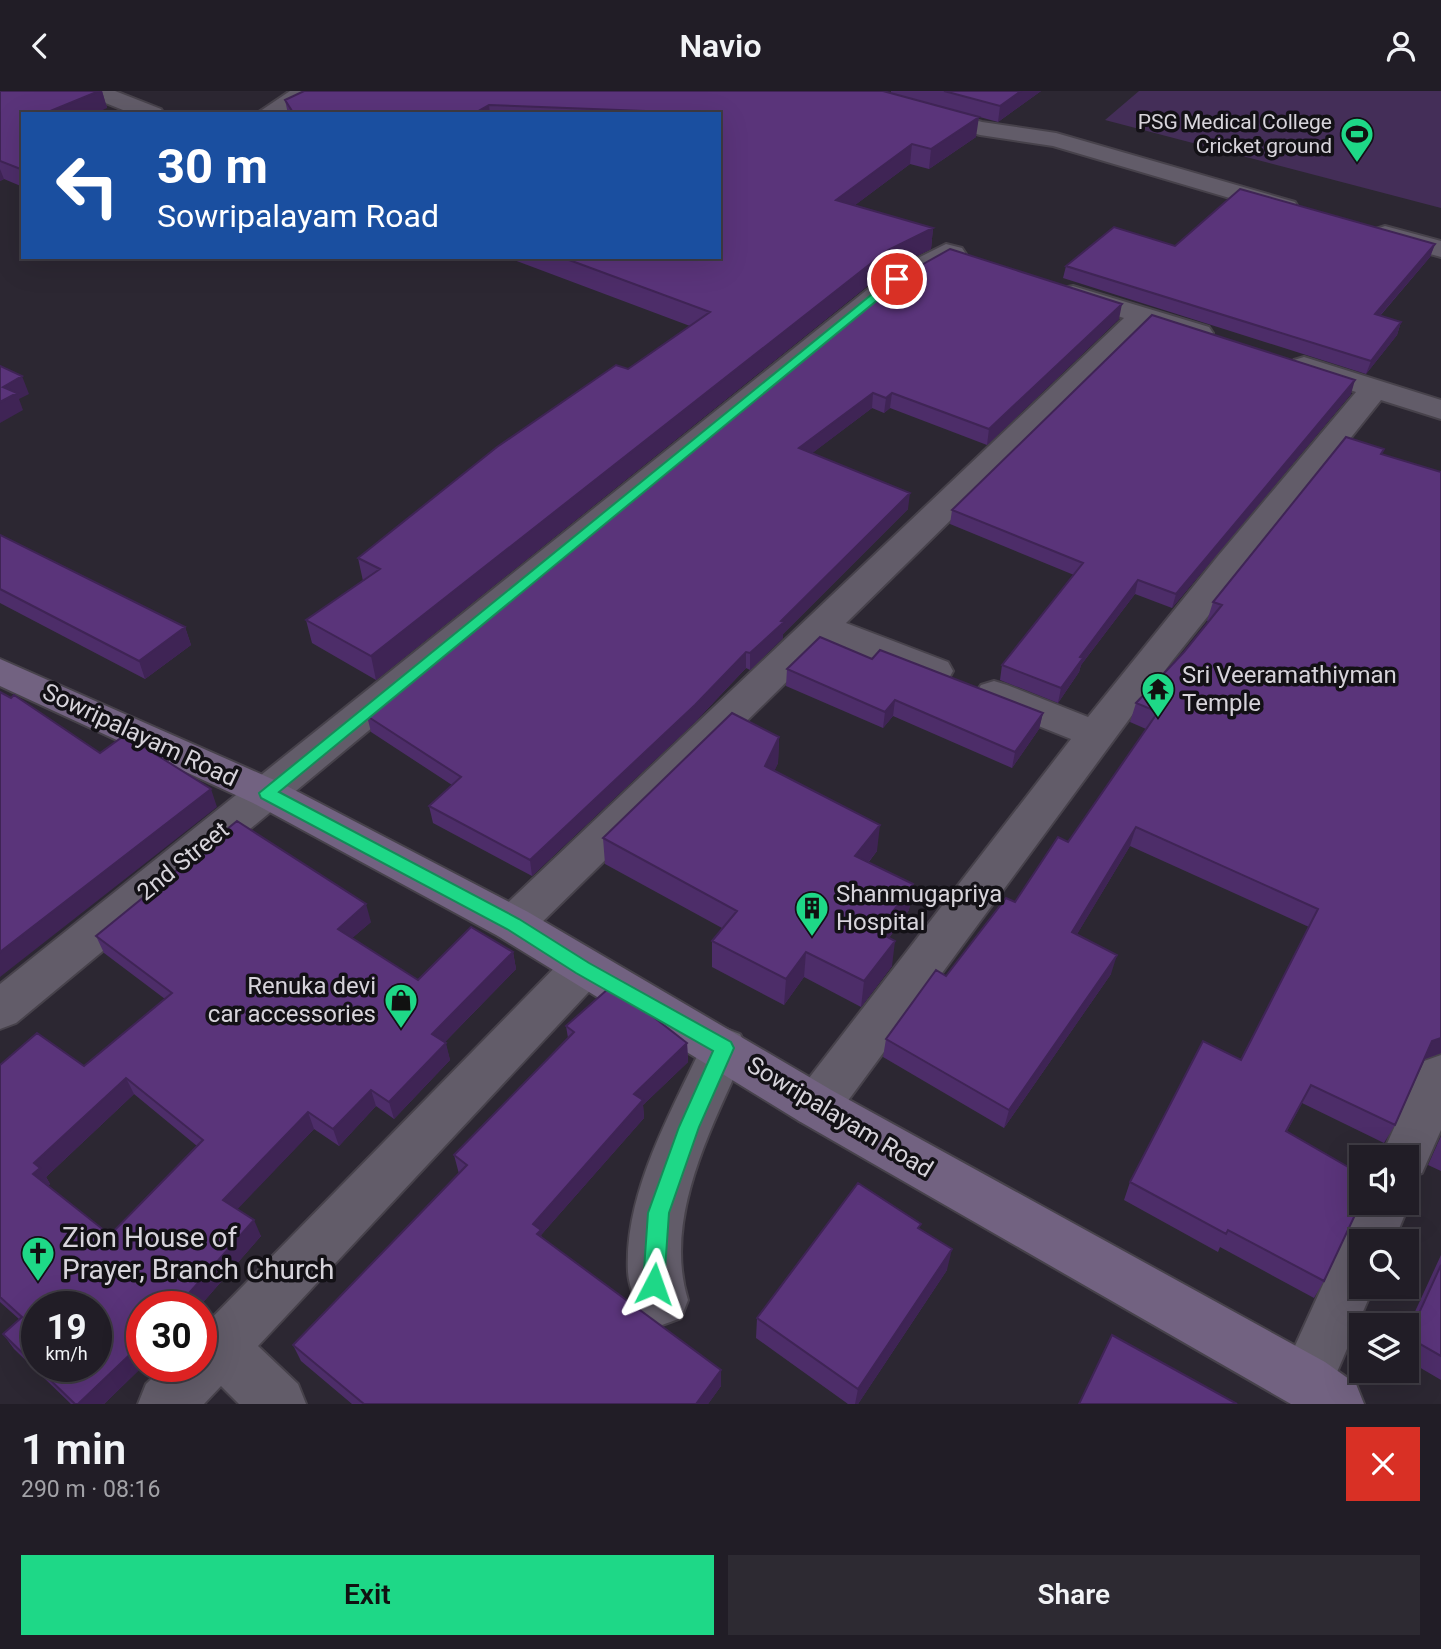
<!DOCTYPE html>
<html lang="en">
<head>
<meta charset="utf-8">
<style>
  :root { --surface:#211d26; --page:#2d2a32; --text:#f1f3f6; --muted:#a2a2a7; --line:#3e3b43; --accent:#1ed887 }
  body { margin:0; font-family:Roboto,sans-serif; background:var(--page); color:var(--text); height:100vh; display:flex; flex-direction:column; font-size:26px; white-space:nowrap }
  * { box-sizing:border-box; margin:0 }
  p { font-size:23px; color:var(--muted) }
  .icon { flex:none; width:38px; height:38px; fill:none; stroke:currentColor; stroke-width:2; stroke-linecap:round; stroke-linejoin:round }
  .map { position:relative; height:1313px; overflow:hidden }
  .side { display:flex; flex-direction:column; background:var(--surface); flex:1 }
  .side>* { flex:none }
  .top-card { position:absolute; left:21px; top:21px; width:700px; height:147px; border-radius:0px; box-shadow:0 7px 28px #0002,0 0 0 2px var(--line); background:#1a4fa0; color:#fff; overflow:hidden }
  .controls { position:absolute; left:1349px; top:1054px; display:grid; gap:14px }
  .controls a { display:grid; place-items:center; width:70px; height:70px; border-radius:0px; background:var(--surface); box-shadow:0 7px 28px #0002,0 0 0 2px var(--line); font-size:35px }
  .speed { position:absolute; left:21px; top:1200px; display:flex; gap:14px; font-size:35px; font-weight:700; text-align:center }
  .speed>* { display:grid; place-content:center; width:91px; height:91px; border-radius:50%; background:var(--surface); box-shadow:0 7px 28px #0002,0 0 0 2px var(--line); line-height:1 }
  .speed small { font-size:18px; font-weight:400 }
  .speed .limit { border:10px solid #d22; background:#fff; color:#111 }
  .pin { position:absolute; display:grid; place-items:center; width:60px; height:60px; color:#fff; margin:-30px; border:4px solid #fff; border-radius:50%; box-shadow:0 2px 7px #0007 }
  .me { position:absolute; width:77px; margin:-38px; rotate:4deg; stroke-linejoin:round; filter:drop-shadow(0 0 5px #0008) }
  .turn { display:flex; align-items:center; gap:24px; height:147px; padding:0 21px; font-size:32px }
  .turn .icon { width:91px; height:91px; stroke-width:2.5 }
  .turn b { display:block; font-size:49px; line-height:60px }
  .round { display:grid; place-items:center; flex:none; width:74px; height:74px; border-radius:0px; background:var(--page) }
  .headline { display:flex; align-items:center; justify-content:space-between; height:119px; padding:0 21px }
  h1 { font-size:42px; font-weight:600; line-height:52px }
  .action { display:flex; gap:14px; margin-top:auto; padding:14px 21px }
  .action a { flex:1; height:80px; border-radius:0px; background:var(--accent); color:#111; font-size:28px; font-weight:600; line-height:80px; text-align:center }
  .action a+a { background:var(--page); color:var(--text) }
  header { display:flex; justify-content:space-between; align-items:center; height:91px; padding:0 21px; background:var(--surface); font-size:32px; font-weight:600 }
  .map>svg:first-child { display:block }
  .green { fill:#442e58 }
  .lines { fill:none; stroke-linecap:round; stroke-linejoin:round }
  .street-casing { stroke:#47424b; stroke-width:4 }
  .secondary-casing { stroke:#47424b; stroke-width:4 }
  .street { fill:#625c69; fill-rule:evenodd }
  .secondary { fill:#726281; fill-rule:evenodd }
  .wall { fill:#4d2d69; fill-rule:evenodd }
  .shaded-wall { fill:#3f2455 }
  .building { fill:#5a347a; stroke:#3f2455; stroke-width:2; fill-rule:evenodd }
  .route { fill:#1ed887; stroke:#148c58; stroke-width:2 }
  .labels { text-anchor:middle; stroke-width:7; stroke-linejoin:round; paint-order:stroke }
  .far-poi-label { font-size:21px; fill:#d7d4db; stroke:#131116; text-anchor:end }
  .poi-label { font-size:24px; fill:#d7d4db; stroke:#131116; text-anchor:start }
  .street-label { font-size:24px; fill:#d7d4db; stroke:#131116 }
  .near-poi-label { font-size:28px; fill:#d7d4db; stroke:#131116; text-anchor:start }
</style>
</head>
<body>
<header><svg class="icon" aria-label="back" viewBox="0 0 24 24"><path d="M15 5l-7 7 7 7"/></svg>Navio<svg class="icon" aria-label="person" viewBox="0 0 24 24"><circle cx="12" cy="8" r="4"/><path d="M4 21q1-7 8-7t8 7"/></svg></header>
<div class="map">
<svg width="1441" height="1313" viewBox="0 0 1441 1313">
  <rect width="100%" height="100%" fill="#2c2732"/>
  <path class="green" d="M1139 0H1441V117L1105 29Z"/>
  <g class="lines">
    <defs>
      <path id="street" d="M85 0H115L161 18 164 23H133L88 5Z
        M290 0H316L283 23H256Z
        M838 0H873L982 31 1056 42 1295 111 1298 116 1295 121H1277L1053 55 980 44 841 5Z
        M1385 135 1441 150V166L1376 148 1372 143 1376 138Z
        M946 153 962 157 966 163 962 169 949 170 906 194 16 932 0 938V893L888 182Z
        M1073 195 1209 236 1213 242 1209 248 1199 250 1148 235 846 532 948 571 953 580 948 589 935 592 922 589 827 551 528 845 513 850 498 845 492 833 498 821 1124 227 1063 209 1060 203 1063 197Z
        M1304 266 1441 309V328L1381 309 1172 570 833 1030 816 1036 799 1030 792 1015 799 1000 1071 648 981 612 975 603 981 594 994 590 1007 594 1088 626 1218 465 1356 301 1294 281 1290 275 1294 269Z
        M583 859 599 864 605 877 599 890 258 1255 298 1293 306 1313H239L221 1295 204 1313H138L146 1293 164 1276H201V1238L567 864Z
        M724 937 740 943 747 957C714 1033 662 1125 688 1209L681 1227 662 1234 643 1227C637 1213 629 1197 628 1181 624 1104 669 1025 701 957L708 943Z
        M1441 964V1039L1422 1082 1407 1087V1066H1381L1424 970Z
        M1407 1104 1410 1111 1394 1150H1362V1195H1374L1325 1309C1313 1313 1299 1313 1287 1309L1279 1290 1362 1108V1111H1407Z"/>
      <path id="secondary" d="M0 568 281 692 528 821 833 1000 1325 1271 1356 1293 1364 1313H1291L799 1030 498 845 253 712 0 595Z"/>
    </defs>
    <use href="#street" class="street-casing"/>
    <use href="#secondary" class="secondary-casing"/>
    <use href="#street" class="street"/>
    <use href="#secondary" class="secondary"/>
  </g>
  <path class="wall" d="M0 0H102L107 17 23 23V96L4 88 0 90Z
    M891 0H1041L998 31 932 13 976 46 929 78 910 73 855 114 933 137 931 158 886 180 376 589 312 552 306 529 363 490 358 467 690 235 506 166H719V23H288L285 9 891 2Z
    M1435 153 1430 166 1380 225 1401 231 1397 244 1366 283 1063 187 1066 175 1175 155Z
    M909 181 1119 228 987 354 890 317 884 322 872 317 812 362 908 418 783 543V547L750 579 746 577 696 630 532 785 433 732 429 715 452 694 371 641 367 625Z
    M1351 303 1172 517 1135 503 1081 574 1079 581 1058 612 1000 589 1002 574 1074 484 950 433 952 419Z
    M1382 363 1441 962 1425 968 1395 1034 1384 1052 1302 1012 1287 1040 1324 1190 1314 1207 1220 1156 1218 1161 1124 1109 1130 1091 1241 969 1309 836 1130 755 1077 843 1111 883 1004 1037 883 966 886 948 1015 811 1068 751 1146 638 1130 631 1136 612 1184 561 1209 531 1207 530 1213 511Z
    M0 444 185 536 191 554 145 588 0 512Z
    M872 568 1043 622 1039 638 1012 677 893 625 883 637 786 595 787 578Z
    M779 646 778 672 774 680 877 760 868 772 913 793 909 819 889 847 892 875 861 916 804 886 784 914 712 876V850L722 837 605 773 603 747Z
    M371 831 352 847 418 889 513 861 516 878 445 951 450 969 394 1028 376 1015 339 1055 314 1038 237 1118 261 1145 199 1216 142 1276 104 1313H71L14 1258 3 1243 19 1228 0 1211V974L84 975 165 908 104 862 96 845ZM134 1003 197 1055 110 1144 48 1095 50 1093 46 1086Z
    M566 935 687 952 688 971 643 1014 644 1027 541 1144 542 1146 721 1295 708 1313H352L301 1270 293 1254 459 1083 454 1064 568 947Z
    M1441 1045V1080L1428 1074Z
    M920 1138 947 1179 858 1313H848L756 1247 757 1227Z
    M1441 1164V1289L1407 1269V1238Z"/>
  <path class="shaded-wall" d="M99 0H102L107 17 94 23H49L48 21Z
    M1021 0H1041L998 31 1000 15Z
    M489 14 490 23H473Z
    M979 26 976 46 929 78 931 58Z
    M912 53 910 73 835 129 836 109Z
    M0 78 4 88 0 90Z
    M933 137 931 158 886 180 376 589 371 565 888 159Z
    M1435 153 1430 166 1370 236 1375 223Z
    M1122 213 1119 228 987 354 989 338Z
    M1401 231 1397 244 1366 283 1371 270Z
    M22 285 29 303 19 308 23 319 0 332V311L3 296Z
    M1355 289 1351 303 1172 517 1176 503Z
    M873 302 872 317 798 373 799 357Z
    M892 302 890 317 884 322 886 307Z
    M910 402 908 418 783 543V547L750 579V562L781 530Z
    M1138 489 1135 503 1081 574 1079 581 1058 612 1061 597 1080 566Z
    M185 536 191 554 145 588 139 570Z
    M746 561V577L696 630 532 785 530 769Z
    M895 609 893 625 883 637 885 621Z
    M1043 622 1039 638 1012 677 1015 661Z
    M779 646 778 672 765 701V675Z
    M211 698 217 716 0 886V861Z
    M880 734 877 760 852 791 855 765Z
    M1136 736 1130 755 1067 860 1072 841Z
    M913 793 909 819 875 866 878 841Z
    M366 813 371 831 343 855 338 838Z
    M895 850 892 875 861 916 864 890Z
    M513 861 516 878 436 960 432 943Z
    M806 861 804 886 784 914 786 888Z
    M1117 864 1111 883 1004 1037 1009 1019Z
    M1441 947V962L1422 969 1432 950Z
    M446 952 450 969 394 1028 389 1011Z
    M687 952 688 971 643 1014 644 1027 541 1144 544 1157 533 1133 634 1003Z
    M126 987 134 1003 46 1086 50 1093 43 1099 33 1083 34 1072Z
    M371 999 376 1015 339 1055 333 1038Z
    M308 1021 314 1038 231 1125 223 1109Z
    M254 1129 261 1145 199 1216H178L190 1201Z
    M952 1158 947 1179 858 1313H855L858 1298Z
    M142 1252V1276L104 1313H78Z
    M721 1279V1295L708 1313H696Z"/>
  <path class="building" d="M0 0H99L48 21 54 23H23V79L0 70Z
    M304 0H883L979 26 931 58 912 53 836 109 933 137 888 159 371 565 306 529 380 478 358 467 497 356 616 274 628 278 710 221 561 166H719V23H639L645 20 489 14 473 23H294L285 9Z
    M944 0H1021L1000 15Z
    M1240 98 1435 153 1375 223 1401 231 1371 270 1066 175 1114 136 1175 155Z
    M950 158 1122 213 989 338 892 302 886 307 873 302 799 357 910 402 781 530 784 531 750 562 746 561 695 614 530 769 429 715 461 686 367 625 909 181Z
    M1152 224 1355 289 1176 503 1138 489 1080 566 1083 567 1061 597 1002 574 1083 472 952 419Z
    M0 275 22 285 3 296 17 302 0 311Z
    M1346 346 1384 358 1381 363 1441 381V947L1432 950 1395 1034 1311 994 1286 1040 1362 1084V1109L1324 1190 1228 1139 1226 1143 1130 1091 1203 950 1241 969 1318 818 1136 736 1072 841 1117 864 1009 1019 886 948 936 879 946 885 1006 807 1015 811 1058 746 1068 751 1158 621 1136 612 1184 561 1222 514 1213 511Z
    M0 444 185 536 139 570 0 498Z
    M820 546 872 568 880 559 1043 622 1015 661 895 609 885 621 787 578Z
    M0 601 11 607 14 604 100 662 125 644 211 698 0 861Z
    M732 622 779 646 765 675 880 734 855 765 913 793 878 841 895 850 864 890 806 861 786 888 712 850 737 820 603 747Z
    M237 730 366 813 338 838 418 889 471 836 513 861 432 943 446 952 389 1011 371 999 333 1038 308 1021 223 1109 254 1129 190 1201 192 1203 178 1216H142V1252L78 1313H75L3 1243 22 1226 0 1206V974L37 942 84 975 172 902 96 845ZM126 987 203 1049 110 1144 33 1083 40 1077 34 1072ZM37 1216H96V1276H37Z
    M608 898 647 921 687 952 634 1003 643 1009 533 1133 541 1139 537 1143 721 1279 696 1313H364L293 1254 467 1074 454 1064 574 941 566 935Z
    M858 1092 921 1133 918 1137 952 1158 858 1298 757 1227Z
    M1441 1174V1265L1408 1246Z
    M1112 1244 1237 1313H1079Z"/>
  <path class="route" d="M893 186 903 188 279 701 519 828 589 872 731 951 734 957 699 1036 669 1122 664 1193 661 1200 654 1203 646 1200 643 1193 648 1122 679 1036 713 960 576 882 507 838 261 707 259 702Z"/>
  <defs>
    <symbol id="stadium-pin" viewBox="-11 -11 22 30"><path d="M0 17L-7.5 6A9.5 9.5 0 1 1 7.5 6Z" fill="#1ed887" stroke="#131116"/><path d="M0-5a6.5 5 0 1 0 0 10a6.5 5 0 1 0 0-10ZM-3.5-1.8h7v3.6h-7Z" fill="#111"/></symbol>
    <symbol id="temple-pin" viewBox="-11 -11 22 30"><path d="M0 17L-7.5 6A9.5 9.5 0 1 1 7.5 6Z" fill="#1ed887" stroke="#131116"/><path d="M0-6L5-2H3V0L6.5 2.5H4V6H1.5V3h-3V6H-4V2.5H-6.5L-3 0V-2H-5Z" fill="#111"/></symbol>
    <symbol id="building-pin" viewBox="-11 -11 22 30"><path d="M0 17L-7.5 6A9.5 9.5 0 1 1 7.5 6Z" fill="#1ed887" stroke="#131116"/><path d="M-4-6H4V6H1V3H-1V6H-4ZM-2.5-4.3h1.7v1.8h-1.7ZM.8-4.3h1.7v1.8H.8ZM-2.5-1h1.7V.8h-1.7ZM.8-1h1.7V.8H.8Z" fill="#111"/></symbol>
    <symbol id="shop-pin" viewBox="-11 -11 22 30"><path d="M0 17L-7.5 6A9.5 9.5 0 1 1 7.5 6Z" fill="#1ed887" stroke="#131116"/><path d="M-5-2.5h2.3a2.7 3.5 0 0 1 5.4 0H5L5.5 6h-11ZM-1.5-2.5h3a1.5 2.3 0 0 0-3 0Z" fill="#111"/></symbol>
    <symbol id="church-pin" viewBox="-11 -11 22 30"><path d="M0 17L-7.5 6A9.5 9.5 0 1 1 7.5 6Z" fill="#1ed887" stroke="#131116"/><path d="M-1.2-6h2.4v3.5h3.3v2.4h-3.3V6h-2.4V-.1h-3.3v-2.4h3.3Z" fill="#111"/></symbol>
  </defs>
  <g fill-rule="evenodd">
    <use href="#stadium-pin" x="1338" y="24" width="38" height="52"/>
    <use href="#temple-pin" x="1139" y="579" width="38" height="52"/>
    <use href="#building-pin" x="793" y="798" width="38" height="52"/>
    <use href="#shop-pin" x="382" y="890" width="38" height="52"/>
    <use href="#church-pin" x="19" y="1143" width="38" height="52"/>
  </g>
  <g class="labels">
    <g class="far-poi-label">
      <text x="1332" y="38">PSG Medical College<tspan x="1332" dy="24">Cricket ground</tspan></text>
    </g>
    <g class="poi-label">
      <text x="1182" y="592">Sri Veeramathiyman<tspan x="1182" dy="28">Temple</tspan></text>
      <text x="836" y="811">Shanmugapriya<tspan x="836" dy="28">Hospital</tspan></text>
      <text x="376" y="903" text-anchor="end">Renuka devi<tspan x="376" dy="28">car accessories</tspan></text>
    </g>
    <g class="street-label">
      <text transform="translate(140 644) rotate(25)" y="8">Sowripalayam Road</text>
      <text transform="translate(183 770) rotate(-39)" y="8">2nd Street</text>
      <text transform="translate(840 1026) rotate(31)" y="8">Sowripalayam Road</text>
    </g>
    <g class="near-poi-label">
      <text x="62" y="1156">Zion House of<tspan x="62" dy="32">Prayer, Branch Church</tspan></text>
    </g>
  </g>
</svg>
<div class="controls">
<a><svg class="icon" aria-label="sound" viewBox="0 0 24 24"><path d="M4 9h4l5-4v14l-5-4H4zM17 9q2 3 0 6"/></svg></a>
<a><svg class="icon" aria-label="search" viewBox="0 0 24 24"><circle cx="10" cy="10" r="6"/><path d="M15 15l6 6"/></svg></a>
<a><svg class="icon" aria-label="layers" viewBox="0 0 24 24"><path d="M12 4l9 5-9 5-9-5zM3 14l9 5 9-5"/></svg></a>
</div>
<div class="speed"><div>19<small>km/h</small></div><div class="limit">30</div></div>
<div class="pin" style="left:897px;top:188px;background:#d93025"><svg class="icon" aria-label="arrive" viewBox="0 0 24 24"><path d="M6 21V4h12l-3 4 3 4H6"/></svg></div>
<svg class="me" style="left:654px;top:1193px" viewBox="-20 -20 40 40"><path d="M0-17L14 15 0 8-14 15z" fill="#1ed887" stroke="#fff" stroke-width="4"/></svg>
<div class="top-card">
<div class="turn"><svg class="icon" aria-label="left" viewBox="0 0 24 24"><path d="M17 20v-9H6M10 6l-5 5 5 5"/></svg><div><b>30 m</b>Sowripalayam Road</div></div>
</div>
</div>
<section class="side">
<div class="headline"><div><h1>1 min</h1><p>290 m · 08:16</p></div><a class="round" style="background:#d93025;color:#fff"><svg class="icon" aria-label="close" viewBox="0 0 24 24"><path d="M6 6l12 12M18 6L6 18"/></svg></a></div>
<div class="action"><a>Exit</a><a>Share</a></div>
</section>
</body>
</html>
